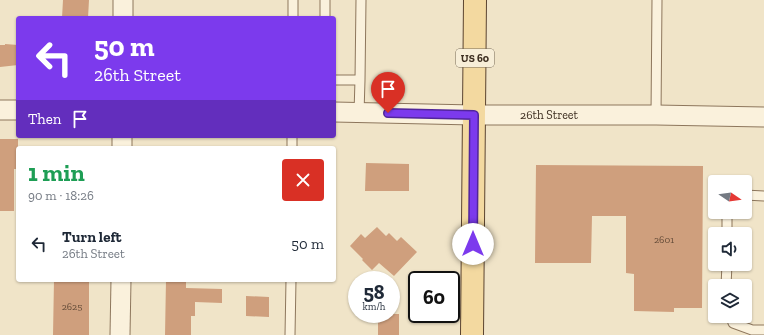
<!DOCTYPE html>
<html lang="en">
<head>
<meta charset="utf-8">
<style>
  :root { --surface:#fff; --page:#f6f6f7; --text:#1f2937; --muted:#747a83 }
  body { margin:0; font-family:"Zilla Slab",serif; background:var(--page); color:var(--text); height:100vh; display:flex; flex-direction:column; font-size:15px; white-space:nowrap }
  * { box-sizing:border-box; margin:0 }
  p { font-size:13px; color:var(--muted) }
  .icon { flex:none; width:22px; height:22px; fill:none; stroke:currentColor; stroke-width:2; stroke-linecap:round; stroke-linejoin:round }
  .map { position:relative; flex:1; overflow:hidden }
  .sheet { position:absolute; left:16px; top:146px; width:320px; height:136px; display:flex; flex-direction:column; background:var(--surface); border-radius:4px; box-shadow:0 1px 3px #0004 }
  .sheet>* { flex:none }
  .top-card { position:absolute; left:16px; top:16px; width:320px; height:122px; border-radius:4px; box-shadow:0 1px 3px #0004; background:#7c3aed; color:#fff; overflow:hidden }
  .needle { width:26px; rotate:103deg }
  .tools { position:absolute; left:708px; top:175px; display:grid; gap:8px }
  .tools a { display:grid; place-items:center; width:44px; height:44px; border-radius:4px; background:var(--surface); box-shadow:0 1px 3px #0004; font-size:20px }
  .speed { position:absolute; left:348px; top:271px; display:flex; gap:8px; font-size:20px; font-weight:700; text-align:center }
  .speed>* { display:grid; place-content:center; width:52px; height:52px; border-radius:50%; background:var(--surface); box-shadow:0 1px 3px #0004; line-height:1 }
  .speed small { font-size:10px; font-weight:400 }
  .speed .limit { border:2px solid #111; border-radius:6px; background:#fff; color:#111 }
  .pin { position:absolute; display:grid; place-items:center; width:34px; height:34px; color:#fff; margin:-41px -17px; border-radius:50% 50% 50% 0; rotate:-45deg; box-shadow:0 0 4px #0007 }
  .pin .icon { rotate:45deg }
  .me { position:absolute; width:44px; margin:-22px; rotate:0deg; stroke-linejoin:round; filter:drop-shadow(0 0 3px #0008) }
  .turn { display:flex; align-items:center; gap:14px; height:84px; padding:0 12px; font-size:18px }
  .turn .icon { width:52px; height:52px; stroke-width:2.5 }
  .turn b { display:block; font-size:28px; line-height:34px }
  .then { display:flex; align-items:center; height:38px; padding:0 12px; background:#0003; gap:8px; font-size:15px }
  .round { display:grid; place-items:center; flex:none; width:42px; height:42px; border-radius:4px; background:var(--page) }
  .overview { display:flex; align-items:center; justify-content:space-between; height:68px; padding:0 12px }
  h1 { font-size:24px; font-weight:700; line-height:30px; color:#1e9e55 }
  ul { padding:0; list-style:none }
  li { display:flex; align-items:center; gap:12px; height:60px; padding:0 12px }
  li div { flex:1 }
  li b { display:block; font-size:15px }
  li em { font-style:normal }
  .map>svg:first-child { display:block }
  .building { fill:#cf9f7d }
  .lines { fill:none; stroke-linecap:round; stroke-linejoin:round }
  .service-casing { stroke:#8d765c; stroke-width:11 }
  .minor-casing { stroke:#8d765c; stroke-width:21 }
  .primary-casing { stroke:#5b4430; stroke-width:24 }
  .service { stroke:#faf1dc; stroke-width:9 }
  .minor { stroke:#faf1dc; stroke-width:19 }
  .primary { stroke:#f3d9a0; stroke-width:22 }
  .route-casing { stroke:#51269a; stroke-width:10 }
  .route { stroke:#7c3aed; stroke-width:7 }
  .labels { text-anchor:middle; stroke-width:4; stroke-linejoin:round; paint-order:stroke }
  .number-label { font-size:10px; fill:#624a37 }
  .shield { fill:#f7eed8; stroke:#756857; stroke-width:1 }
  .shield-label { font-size:11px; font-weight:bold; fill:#3d2e20 }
  .street-label { font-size:12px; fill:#3d2e20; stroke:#f7eed8 }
</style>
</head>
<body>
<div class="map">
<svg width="764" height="335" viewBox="0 0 764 335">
  <rect width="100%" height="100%" fill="#f0e4c8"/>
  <path class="building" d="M63 0H89L88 18H62Z
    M5 44 18 45V65L0 67V45H5Z
    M0 139H18V169H14V211H0Z
    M366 163 409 164V191H365Z
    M536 165 703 166 702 308H674V312L634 311V274L626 273V216H592L591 263H535Z
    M377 227 386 236 389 233 397 241 401 237 417 252 394 276 379 263 372 270 362 260 363 259 350 246 361 234 365 238Z
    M54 280H89V335H53Z
    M166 280H186V288L222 289V303L195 302V316H191V335H165Z
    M246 296 269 297V317L246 316Z
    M378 314H399V335H378Z"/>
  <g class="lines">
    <defs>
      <path id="service" d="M293 18V0
        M325 18V0
        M334 80H360
        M359 113 360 80 361 0
        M656 115 657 0
        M292 148V136
        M745 195 764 196
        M727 234V212
        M726 286 727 264
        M731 316 733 323 752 330H764
        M290 335 291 280"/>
      <g id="minor">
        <path d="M123 18V0"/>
        <path d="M0 110H18"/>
        <path id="s1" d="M334 112 474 115H656L764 117"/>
        <path d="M122 148V136"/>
        <path d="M120 335 121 280"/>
      </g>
      <path id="primary" d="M472 335 475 0"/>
    </defs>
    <use href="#service" class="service-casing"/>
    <use href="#minor" class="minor-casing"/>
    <use href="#primary" class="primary-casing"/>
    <use href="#service" class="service"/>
    <use href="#minor" class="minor"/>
    <use href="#primary" class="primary"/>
  </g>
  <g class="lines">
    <defs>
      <path id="route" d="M388 113 474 115 473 244"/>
    </defs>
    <use href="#route" class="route-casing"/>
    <use href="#route" class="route"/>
  </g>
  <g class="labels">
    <g class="number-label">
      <text x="664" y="243">2601</text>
      <text x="72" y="310">2625</text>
    </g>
    <rect class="shield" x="456" y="49" width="38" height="18" rx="3"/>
    <g class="shield-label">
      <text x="475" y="62">US 60</text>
    </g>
    <g class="street-label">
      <text dy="4" stroke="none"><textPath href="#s1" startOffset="215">26th Street</textPath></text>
    </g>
  </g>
</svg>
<div class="tools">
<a><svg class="needle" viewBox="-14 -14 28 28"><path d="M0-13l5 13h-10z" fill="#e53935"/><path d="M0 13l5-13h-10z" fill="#747a83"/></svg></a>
<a><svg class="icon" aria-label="sound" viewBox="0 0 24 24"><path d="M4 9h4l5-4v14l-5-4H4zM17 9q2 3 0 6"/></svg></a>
<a><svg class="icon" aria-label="layers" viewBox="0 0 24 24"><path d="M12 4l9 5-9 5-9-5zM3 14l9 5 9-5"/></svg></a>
</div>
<div class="speed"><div>58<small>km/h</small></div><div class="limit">60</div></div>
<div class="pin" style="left:388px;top:113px;background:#d93025"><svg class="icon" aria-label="arrive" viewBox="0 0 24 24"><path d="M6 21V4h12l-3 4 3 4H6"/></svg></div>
<svg class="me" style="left:473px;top:244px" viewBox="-20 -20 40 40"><circle r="19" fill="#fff"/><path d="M0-13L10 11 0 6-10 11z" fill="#7c3aed"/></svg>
<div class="top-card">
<div class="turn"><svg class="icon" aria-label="left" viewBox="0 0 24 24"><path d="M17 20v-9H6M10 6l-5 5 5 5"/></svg><div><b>50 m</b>26th Street</div></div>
<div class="then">Then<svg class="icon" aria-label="arrive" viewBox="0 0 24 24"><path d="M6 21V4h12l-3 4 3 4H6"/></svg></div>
</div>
<section class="sheet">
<div class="overview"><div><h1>1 min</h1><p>90 m · 18:26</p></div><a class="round" style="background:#d93025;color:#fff"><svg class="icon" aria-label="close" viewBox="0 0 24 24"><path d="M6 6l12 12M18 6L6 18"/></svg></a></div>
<ul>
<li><svg class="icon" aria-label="left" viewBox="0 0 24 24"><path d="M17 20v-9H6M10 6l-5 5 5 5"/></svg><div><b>Turn left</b><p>26th Street</p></div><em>50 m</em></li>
</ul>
</section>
</div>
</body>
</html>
